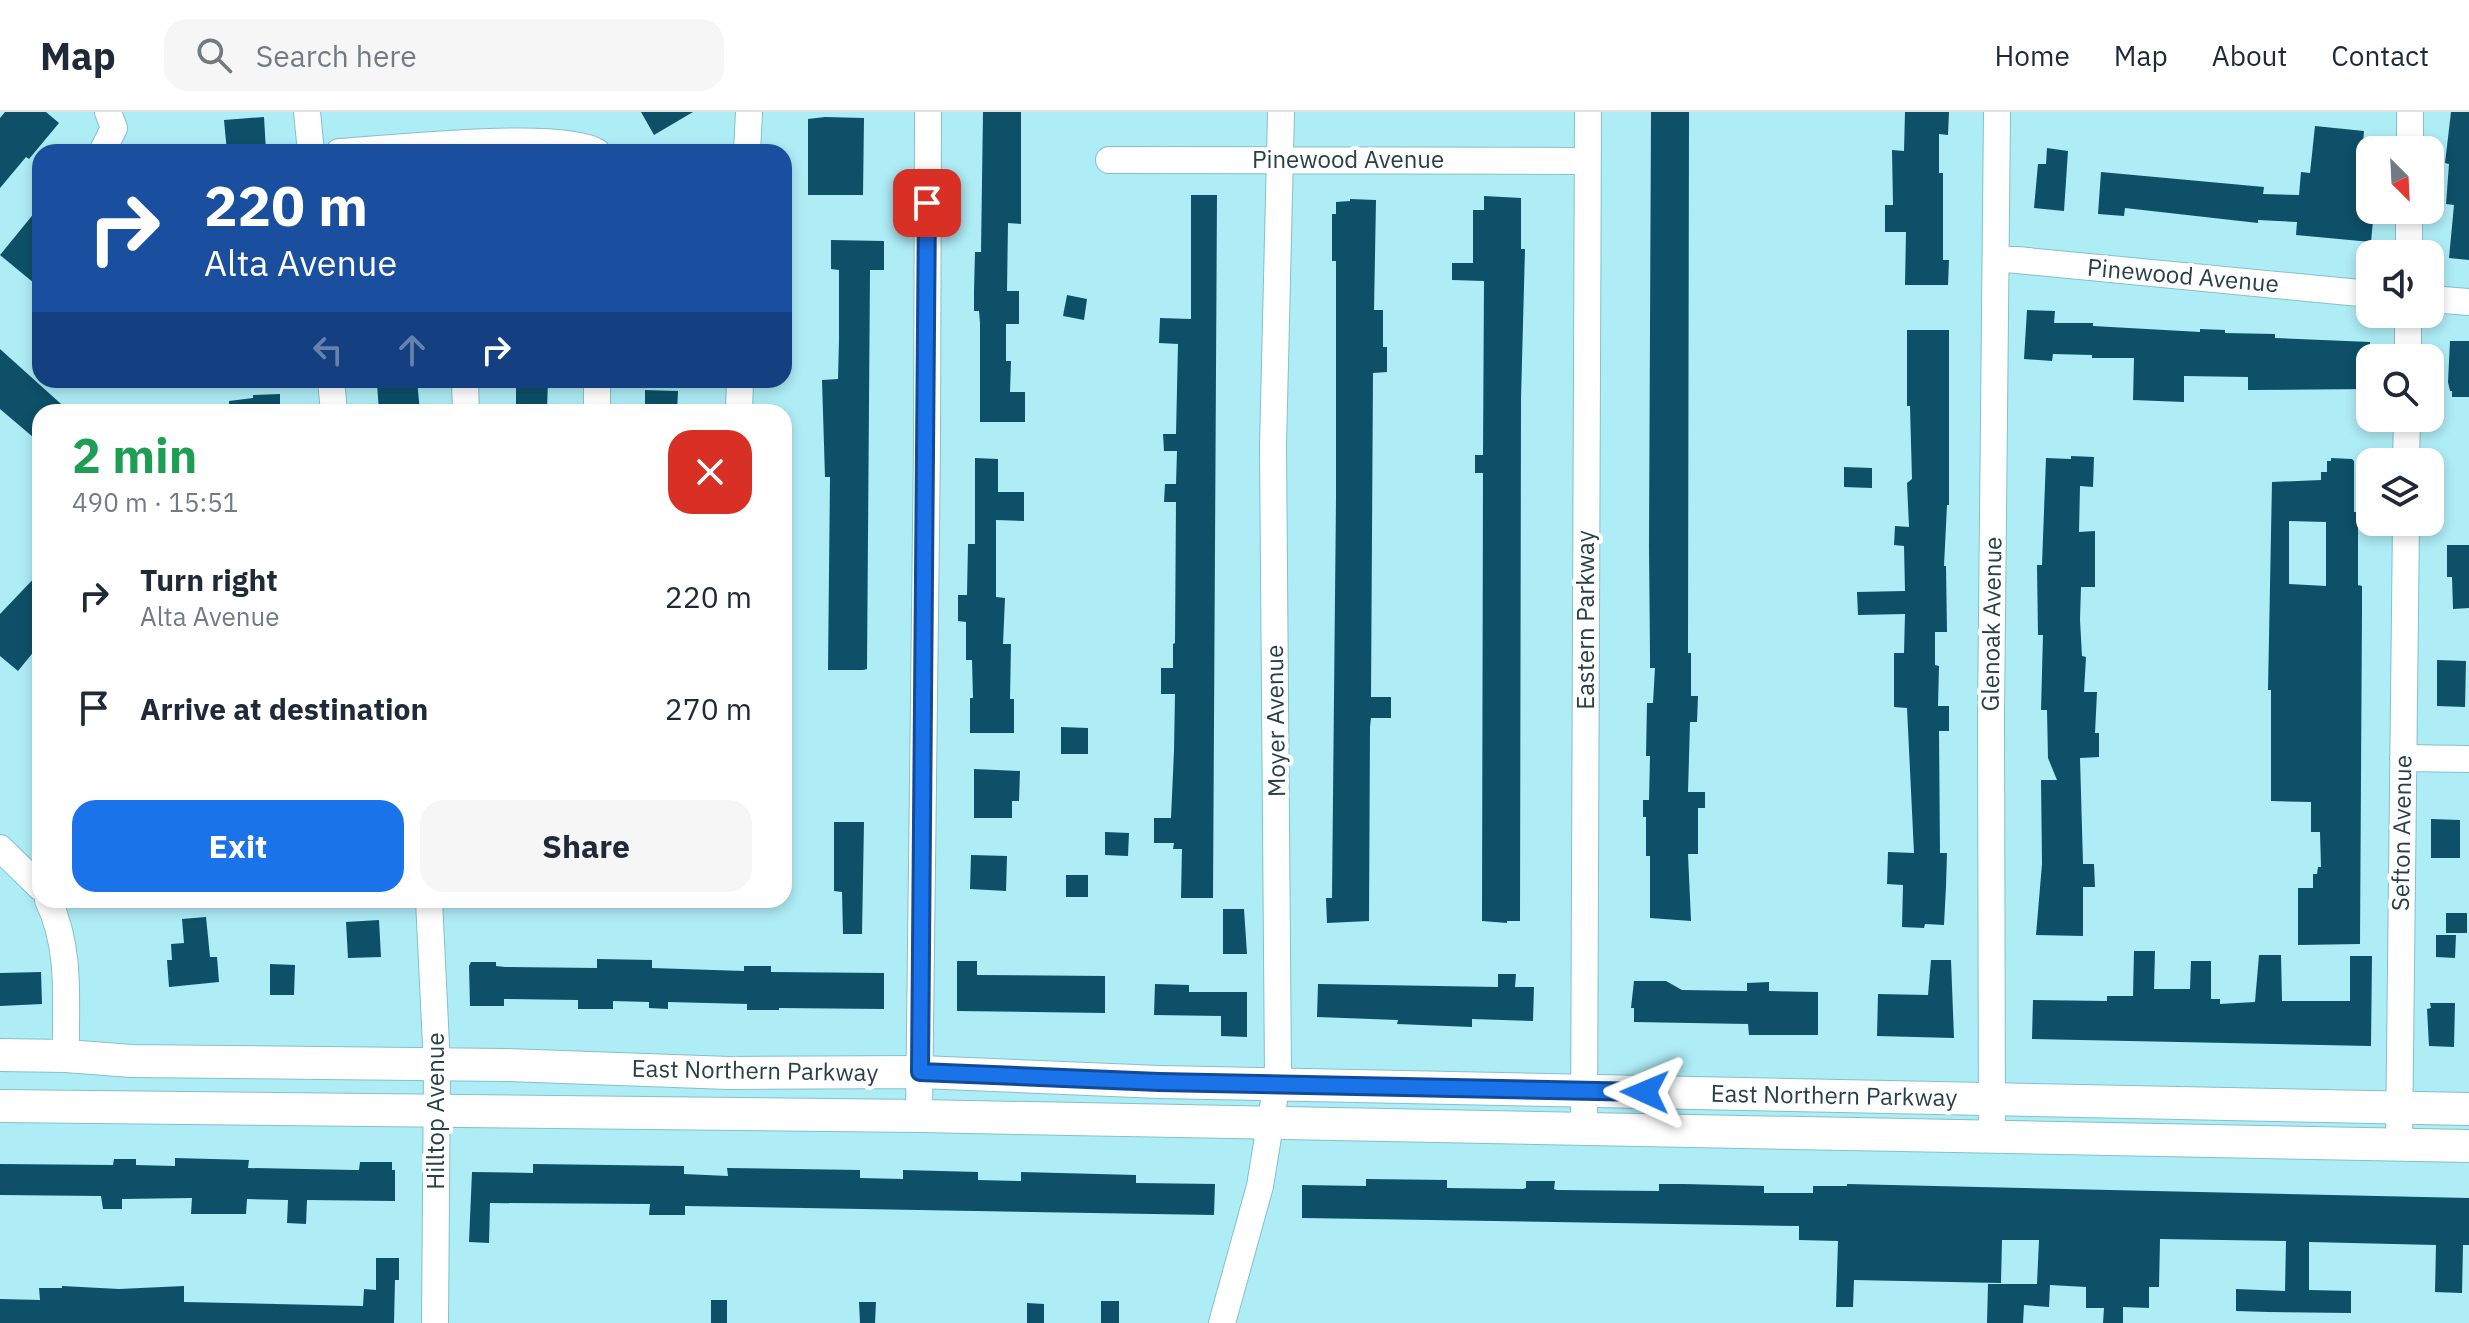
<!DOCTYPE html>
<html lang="en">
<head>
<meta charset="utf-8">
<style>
  :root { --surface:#fff; --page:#f6f6f7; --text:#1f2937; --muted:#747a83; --line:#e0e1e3; --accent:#1a73e8 }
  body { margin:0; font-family:"IBM Plex Sans",sans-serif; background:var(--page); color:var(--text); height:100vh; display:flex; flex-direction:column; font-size:30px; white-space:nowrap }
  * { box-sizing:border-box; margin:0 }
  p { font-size:26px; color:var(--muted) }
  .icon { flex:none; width:44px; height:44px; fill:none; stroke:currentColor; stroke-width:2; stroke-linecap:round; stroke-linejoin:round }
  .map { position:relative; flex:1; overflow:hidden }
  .drawer { position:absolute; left:32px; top:292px; width:760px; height:504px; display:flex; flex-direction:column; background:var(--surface); border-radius:24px; box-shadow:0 4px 12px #0003 }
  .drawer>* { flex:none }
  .guide { position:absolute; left:32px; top:32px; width:760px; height:244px; border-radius:24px; box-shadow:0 4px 12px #0003; background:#1a4fa0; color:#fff; overflow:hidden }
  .needle { width:52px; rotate:156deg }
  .tools { position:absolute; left:2356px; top:24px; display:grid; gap:16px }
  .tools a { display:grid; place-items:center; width:88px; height:88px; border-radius:16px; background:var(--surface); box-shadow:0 4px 12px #0003; font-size:40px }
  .pin { position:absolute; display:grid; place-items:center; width:68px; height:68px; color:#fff; margin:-34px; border-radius:16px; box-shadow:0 4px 12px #0006 }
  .me { position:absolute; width:88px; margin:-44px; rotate:271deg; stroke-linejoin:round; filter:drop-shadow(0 0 6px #0008) }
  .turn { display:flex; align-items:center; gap:28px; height:168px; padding:0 40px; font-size:36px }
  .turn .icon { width:104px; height:104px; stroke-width:2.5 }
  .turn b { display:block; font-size:56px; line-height:68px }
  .lanes { display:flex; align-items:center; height:76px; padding:0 40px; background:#0003; justify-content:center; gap:40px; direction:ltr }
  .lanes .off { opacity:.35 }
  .round { display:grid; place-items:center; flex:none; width:84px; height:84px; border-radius:24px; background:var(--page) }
  .head { display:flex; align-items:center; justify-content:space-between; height:136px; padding:0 40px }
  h1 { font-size:48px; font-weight:800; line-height:60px; color:#1e9e55 }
  .button { display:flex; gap:16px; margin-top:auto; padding:16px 40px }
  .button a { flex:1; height:92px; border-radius:24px; background:var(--accent); color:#fff; font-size:32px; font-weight:800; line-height:92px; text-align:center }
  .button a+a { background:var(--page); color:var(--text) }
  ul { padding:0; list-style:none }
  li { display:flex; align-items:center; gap:24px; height:112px; padding:0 40px }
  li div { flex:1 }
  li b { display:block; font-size:30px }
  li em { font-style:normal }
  header { display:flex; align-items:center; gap:48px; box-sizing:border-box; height:112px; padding:0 40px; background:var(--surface); border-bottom:2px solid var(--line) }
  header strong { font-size:38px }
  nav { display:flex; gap:44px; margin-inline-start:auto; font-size:28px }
  .search { width:560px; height:72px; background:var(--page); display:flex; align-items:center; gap:20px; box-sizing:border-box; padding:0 28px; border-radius:24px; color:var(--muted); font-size:30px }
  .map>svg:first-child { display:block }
  .building { fill:#0d5068; fill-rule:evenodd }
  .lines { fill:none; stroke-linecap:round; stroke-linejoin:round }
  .minor-casing { stroke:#84c1ca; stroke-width:28 }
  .major-casing { stroke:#84c1ca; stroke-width:34 }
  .minor { stroke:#fff; stroke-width:26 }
  .major { stroke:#fff; stroke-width:32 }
  .route-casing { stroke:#114b97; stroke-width:20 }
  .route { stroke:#1a73e8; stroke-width:14 }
  .labels { text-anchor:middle; stroke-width:8; stroke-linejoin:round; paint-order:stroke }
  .street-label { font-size:24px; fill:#284145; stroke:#fff }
</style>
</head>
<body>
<header>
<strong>Map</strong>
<div class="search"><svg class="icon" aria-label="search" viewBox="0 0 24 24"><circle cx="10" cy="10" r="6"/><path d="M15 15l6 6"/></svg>Search here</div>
<nav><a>Home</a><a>Map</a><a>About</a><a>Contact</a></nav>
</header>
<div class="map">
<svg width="2469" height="1211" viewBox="0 0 2469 1211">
  <rect width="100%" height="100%" fill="#aeecf6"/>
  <path class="building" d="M5 0H46L59 11 29 47 26 45 0 76V6Z
    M641 0H693L654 23Z
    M983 0H1021V112L1008 111 1007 179H1019V212H1006V249H1011L1010 280H1025V310H980V211L979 199H974V180L975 140H981Z
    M1651 0H1689L1688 530V541H1691V584H1698L1697 610H1690L1688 680H1705V696H1698V742H1688L1691 809 1650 806V744H1646V705H1643V688H1649L1650 644H1646L1647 591H1653L1655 556H1650V544L1649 433Z
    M1905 0H1949L1948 23 1939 22V61H1943V148H1949L1948 173H1905L1906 120H1885V93H1893L1892 38 1904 39Z
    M2451 0H2469V148L2449 146 2454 93 2446 92 2449 52 2445 51Z
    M264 5 266 39 227 40 224 8Z
    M825 5 864 6 863 83H808V7Z
    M2315 14 2364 19 2359 82 2362 83V87L2370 88V98H2374L2371 130 2296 123 2297 110 2258 108V111L2125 96 2124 104 2098 102 2101 60 2264 75 2263 82 2299 83 2301 60 2310 61Z
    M2047 36 2068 39 2064 99 2034 96 2038 52H2046Z
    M1191 83H1217L1213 786H1181L1182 737H1173L1174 731H1154V706H1171L1174 639 1175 582H1161V556H1173V532L1175 531 1176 390H1164L1165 372H1176L1177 339H1164L1163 322H1176L1178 232 1159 231 1160 206 1191 207Z
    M1484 84 1521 86V137H1525L1521 287 1520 809H1507V811L1482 809 1483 361H1475V343H1483L1484 169 1452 168V151H1473V98H1484Z
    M1350 87 1376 88 1374 198H1383V235H1387V260L1373 261 1371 585H1391V606H1371L1370 615 1369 809 1327 811 1326 786H1332L1336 387V149H1332V102H1336V90L1350 89Z
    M40 94V176L0 143Z
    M831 128 884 129V158H870L867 557 863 558H828L830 365H825L822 268 838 267 839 228V158L831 157Z
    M1067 183 1087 187 1084 208 1063 204Z
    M2027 198 2055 199 2054 211H2093V214L2200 220V217L2225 218V221L2275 222V226L2370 230V277L2248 278V265L2184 264V290L2133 288 2134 246H2092V243L2053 242 2052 249 2024 247Z
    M1907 218H1949V393H1947L1944 454H1946L1947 520H1935V553L1939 554 1938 594H1949V619H1939L1940 741H1947L1946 774 1944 813 1925 812 1924 816 1902 815 1903 773 1887 772 1888 740 1914 741 1907 596 1894 595V541H1904L1905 502 1858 503 1857 480 1905 479 1904 434 1894 433 1895 414 1909 415 1907 371 1912 367 1910 294H1907Z
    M2450 229H2469V285H2452V279H2450L2448 270Z
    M0 237 70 300H40V331L0 297Z
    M417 268 420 300H379L377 271Z
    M516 268H548L547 298 516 297Z
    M645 278 678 279 677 300H645Z
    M280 282V300H229V289L253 286V283Z
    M2071 344 2094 345 2093 375 2080 374 2079 420 2095 419V475H2081L2080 508 2082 544 2086 545 2084 580H2097L2095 621H2099V645L2080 646 2083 752H2094L2095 775H2083V824L2036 823 2042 752 2041 668H2057L2048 646 2047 598H2041L2043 523H2038L2037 453H2042L2046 346 2071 347Z
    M975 346 998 347V380H1024V409L996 408V485L1005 486 1003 532H1011L1010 587H1014V621H970V586H973L972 548H966V510L958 509V483H967L968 432H975Z
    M2331 346 2352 347 2354 349V400H2358V473L2362 474V497L2360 832 2298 833V776H2313V762H2317L2318 755H2321L2320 720H2311V690L2271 689V578H2268L2272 370 2321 368V360H2327V349H2331ZM2289 409 2326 410V474L2289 472Z
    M1844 355 1872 356V376L1844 375Z
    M2447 433H2469V496L2453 497 2452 465H2447Z
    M40 460V532L18 559 0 544V502Z
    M2437 548 2466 549 2465 595 2437 594Z
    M1061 615 1088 616V642H1061Z
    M974 657 1020 659 1019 689H1012V706H974Z
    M2431 707 2460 708V746H2431Z
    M834 710H864L862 822H843L842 780 834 779Z
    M1105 720 1129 721 1128 744 1105 743Z
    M971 743 1007 744 1006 779 970 777Z
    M1066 763H1088V785H1066Z
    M1223 797H1244L1247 842H1223Z
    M2446 801H2467V821H2446Z
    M206 805 210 845H217L219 870 169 875 167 848H172L171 832 184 831 182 807Z
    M379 808 381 845 348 846 346 810Z
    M2436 823H2456L2455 846 2436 845Z
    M2134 839H2155L2154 877H2190L2191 849H2211V887H2220V892L2255 890 2259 843H2281L2282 889H2350V844H2372L2371 934 2032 927 2033 888 2107 889V884H2133Z
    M597 847 652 848V856L744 859V854H771V860L884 861V897L779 896V898H747V892L668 890V897L649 896V890L613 889V897H578V888L504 887V894H470L469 854 471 850H496V854L505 855 597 856Z
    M1931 848H1951L1954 926 1877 924 1878 882 1928 883Z
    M957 849H977V863L1105 864V901L957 899Z
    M270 852 295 853 294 883H270Z
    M41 860 42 892 0 894V861Z
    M1498 862H1516L1515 875H1534L1533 909 1472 907V915L1397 912 1398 908 1317 905 1318 872 1498 875Z
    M1634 869H1666L1682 878 1747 879V871L1769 870V879L1818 880V923H1749L1748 912 1634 910V896H1631Z
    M1155 872 1189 873V880H1247V925L1221 924V904L1154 903Z
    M2430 891H2455L2454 935 2429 934 2427 897 2431 896Z
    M175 1046 249 1048 248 1056 355 1058H359L360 1050H392V1058H395V1089L307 1088 306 1112 287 1111 288 1088 247 1087 246 1102H191L192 1086 122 1087V1097H103L101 1084 0 1083V1052L113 1053 114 1047H136V1053L175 1054Z
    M533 1052 684 1054V1062L728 1064 727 1056 860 1058V1066L903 1067V1058L978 1060V1068L1021 1069V1060L1136 1063V1071L1215 1072 1214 1103 685 1094V1103H649L650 1092 490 1091 489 1131 469 1130 472 1060 533 1061Z
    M1366 1067 1447 1068V1076L1523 1077 1526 1076V1069H1555L1554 1077 1557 1078 1659 1079V1072H1684L1764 1074V1081H1813V1074H1847V1072L2469 1086V1133H2463L2462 1181 2435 1180 2436 1133 2309 1130V1178L2351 1179V1201L2268 1200 2236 1199V1177L2285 1179 2286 1129 2160 1127 2159 1175H2149V1196L2123 1195V1211H2103L2104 1196H2086V1175L2050 1173 2049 1195 2024 1193 2023 1211H1987L1988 1172H2037L2039 1128H2002L2001 1171 1854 1168 1853 1195H1836L1838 1129 1799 1128V1114L1302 1106V1073L1366 1074Z
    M376 1146H399V1168H395L394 1211H0V1187L40 1188 39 1176H62V1174L119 1177 184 1174V1190L363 1194 364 1177 376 1178Z
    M711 1188H727V1211H711Z
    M1101 1189H1119V1211H1101Z
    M859 1190H876L875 1211H860Z
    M1027 1191 1044 1192V1211H1027Z"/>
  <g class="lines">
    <defs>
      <path id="minor" d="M307 0 311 40
        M2410 38V0
        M102 40 114 16 108 0
        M339 40C388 37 564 18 597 40
        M747 40 749 0
        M1109 48 1587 49
        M2409 142V98
        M1996 146 2370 182
        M2430 187 2469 190
        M2408 246V202
        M331 268 334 300
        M465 268 466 300
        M597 268V300
        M739 300 740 268
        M2406 350 2407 306
        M2403 646 2469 647
        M0 736 40 775
        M48 788C72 838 65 890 66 944
        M429 788 437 954 435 1211
        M919 1004 927 334 928 0
        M1584 1017 1588 0
        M1992 1025 1991 605 1997 0
        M2399 1033 2406 410
        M1222 1211 1260 1074 1278 964 1273 334 1281 0"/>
      <path id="major" d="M0 943 66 944 132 949 506 953 729 961 920 960 1159 970 2469 997
        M0 994 919 1004 2469 1034"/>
    </defs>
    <use href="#minor" class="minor-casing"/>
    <use href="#major" class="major-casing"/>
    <use href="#minor" class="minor"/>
    <use href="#major" class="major"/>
  </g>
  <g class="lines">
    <defs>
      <path id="route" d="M927 91 920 960 1159 970 1645 980"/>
    </defs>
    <use href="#route" class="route-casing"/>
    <use href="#route" class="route"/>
  </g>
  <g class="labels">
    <g class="street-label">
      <text x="1348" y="56">Pinewood Avenue</text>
      <text transform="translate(2183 164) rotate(5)" y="8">Pinewood Avenue</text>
      <text transform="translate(1586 508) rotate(-90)" y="8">Eastern Parkway</text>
      <text transform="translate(1992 512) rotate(-89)" y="8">Glenoak Avenue</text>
      <text transform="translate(1276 609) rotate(-91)" y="8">Moyer Avenue</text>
      <text transform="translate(2402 721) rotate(-89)" y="8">Sefton Avenue</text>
      <text transform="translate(755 959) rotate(1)" y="8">East Northern Parkway</text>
      <text transform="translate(1834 984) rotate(1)" y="8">East Northern Parkway</text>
      <text transform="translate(436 999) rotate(-90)" y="8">Hilltop Avenue</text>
    </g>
  </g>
</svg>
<div class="tools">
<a><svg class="needle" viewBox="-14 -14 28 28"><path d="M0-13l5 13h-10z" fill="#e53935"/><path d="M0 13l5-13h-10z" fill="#747a83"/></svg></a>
<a><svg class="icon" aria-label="sound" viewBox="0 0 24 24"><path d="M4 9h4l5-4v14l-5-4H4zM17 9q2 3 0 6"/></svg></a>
<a><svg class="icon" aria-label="search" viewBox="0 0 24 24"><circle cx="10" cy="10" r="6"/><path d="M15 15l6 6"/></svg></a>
<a><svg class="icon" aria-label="layers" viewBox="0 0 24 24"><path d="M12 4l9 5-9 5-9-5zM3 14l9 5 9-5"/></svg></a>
</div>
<div class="pin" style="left:927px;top:91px;background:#d93025"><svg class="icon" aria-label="arrive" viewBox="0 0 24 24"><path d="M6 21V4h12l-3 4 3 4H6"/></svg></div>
<svg class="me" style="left:1645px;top:980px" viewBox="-20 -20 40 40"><path d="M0-17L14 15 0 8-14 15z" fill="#1a73e8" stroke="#fff" stroke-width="4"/></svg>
<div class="guide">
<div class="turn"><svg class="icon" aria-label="right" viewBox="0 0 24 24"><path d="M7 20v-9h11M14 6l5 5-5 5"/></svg><div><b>220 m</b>Alta Avenue</div></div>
<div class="lanes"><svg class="icon off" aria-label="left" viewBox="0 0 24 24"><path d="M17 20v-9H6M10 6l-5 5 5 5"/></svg><svg class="icon off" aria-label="ahead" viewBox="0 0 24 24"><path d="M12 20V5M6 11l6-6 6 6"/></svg><svg class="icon" aria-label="right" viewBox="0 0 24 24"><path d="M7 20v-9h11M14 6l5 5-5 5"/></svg></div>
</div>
<section class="drawer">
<div class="head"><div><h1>2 min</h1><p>490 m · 15:51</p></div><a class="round" style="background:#d93025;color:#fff"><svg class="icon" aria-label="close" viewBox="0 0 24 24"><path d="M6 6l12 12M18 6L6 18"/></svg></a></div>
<ul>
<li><svg class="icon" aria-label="right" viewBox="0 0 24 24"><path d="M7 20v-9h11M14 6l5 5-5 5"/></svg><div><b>Turn right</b><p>Alta Avenue</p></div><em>220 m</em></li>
<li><svg class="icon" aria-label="arrive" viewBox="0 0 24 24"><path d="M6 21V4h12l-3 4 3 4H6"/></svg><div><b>Arrive at destination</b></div><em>270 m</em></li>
</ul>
<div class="button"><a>Exit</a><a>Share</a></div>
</section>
</div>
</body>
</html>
